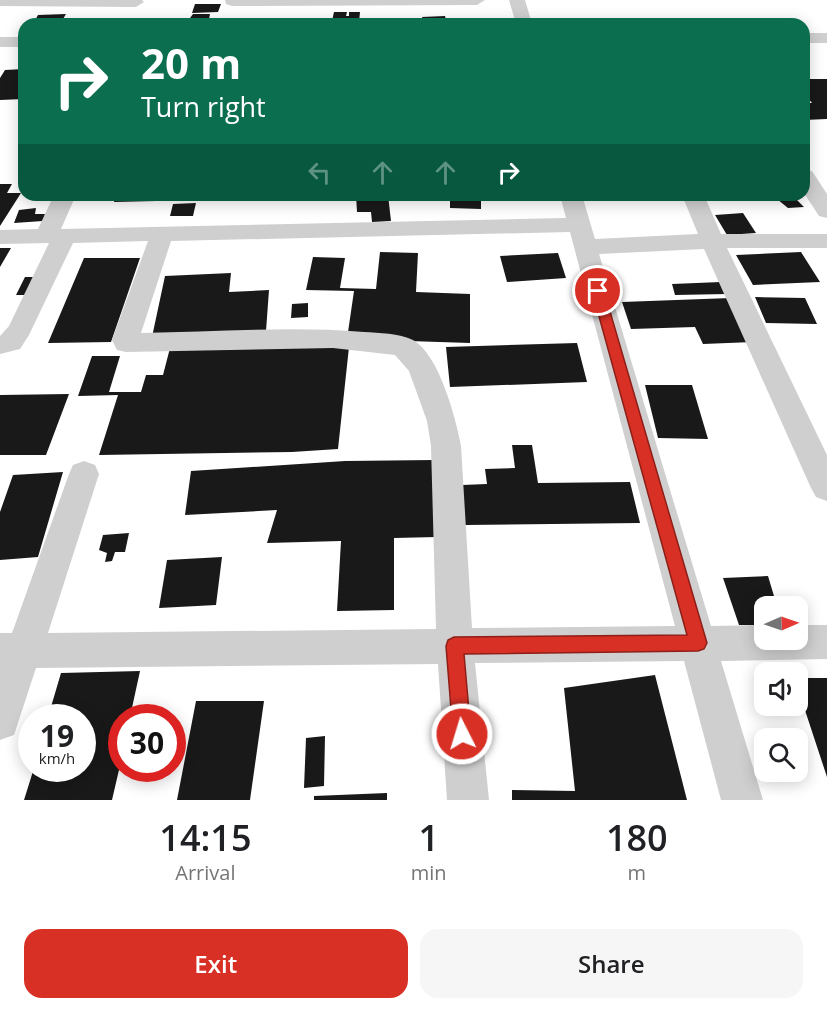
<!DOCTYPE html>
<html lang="en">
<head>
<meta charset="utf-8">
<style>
  :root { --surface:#fff; --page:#f6f6f6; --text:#202124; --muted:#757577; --accent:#d93025 }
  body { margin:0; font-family:"Open Sans",sans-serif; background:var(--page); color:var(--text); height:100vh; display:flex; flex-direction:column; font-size:22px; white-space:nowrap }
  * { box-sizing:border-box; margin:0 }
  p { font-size:20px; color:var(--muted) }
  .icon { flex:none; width:33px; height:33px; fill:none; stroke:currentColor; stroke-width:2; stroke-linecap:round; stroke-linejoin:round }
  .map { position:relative; height:800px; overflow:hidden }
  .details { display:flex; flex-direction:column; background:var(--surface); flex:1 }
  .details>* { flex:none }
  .hud { position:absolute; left:18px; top:18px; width:792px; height:183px; border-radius:18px; box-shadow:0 3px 15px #0003; background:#0b6e4f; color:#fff; overflow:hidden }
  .needle { width:39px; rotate:88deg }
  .tools { position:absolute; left:754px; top:596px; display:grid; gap:12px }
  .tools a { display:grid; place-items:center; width:54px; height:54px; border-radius:12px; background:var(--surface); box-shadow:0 3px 15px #0003; font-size:30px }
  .speed { position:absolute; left:18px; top:704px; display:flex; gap:12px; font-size:30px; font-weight:700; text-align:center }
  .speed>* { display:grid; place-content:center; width:78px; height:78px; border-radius:50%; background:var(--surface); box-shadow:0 3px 15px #0003; line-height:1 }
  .speed small { font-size:15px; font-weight:400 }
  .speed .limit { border:9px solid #d22; background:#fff; color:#111 }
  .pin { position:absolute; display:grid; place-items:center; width:51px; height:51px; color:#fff; margin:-26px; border:3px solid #fff; border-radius:50%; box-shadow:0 2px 6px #0007 }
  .me { position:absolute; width:66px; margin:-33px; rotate:355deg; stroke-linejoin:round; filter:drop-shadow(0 0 4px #0008) }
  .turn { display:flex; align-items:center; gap:21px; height:126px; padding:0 24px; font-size:27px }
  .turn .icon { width:78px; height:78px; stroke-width:2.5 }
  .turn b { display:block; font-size:42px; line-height:51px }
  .lanes { display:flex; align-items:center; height:57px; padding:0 24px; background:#0003; justify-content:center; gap:30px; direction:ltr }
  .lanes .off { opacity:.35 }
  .eta { display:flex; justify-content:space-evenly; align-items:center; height:102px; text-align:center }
  .eta b { font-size:36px; font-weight:600; line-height:42px }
  .primary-button { display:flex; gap:12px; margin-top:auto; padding:12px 24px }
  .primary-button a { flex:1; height:69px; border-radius:18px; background:var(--accent); color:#fff; font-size:24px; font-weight:600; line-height:69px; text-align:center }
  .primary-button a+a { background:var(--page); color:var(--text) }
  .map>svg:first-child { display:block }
  .building { fill:#191919 }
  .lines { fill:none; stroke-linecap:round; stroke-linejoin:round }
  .minor { fill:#cfcfcf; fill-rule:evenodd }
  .route { fill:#d93025; stroke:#8d1f18; stroke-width:1.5 }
</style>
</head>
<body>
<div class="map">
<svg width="827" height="800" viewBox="0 0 827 800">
  <rect width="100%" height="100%" fill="#fff"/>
  <path class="building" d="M195 4H221L218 12 192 13Z
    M334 12H347L346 16H349V12H360L359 22 332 21Z
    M66 14 60 24H33L38 15Z
    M193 14H210L209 19H204V22H187Z
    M445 16 447 24H424L422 17Z
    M24 69V99L0 100V78L5 70Z
    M804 79H827V119L804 120V103H812L804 93Z
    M0 184H12L7 193H21L0 226Z
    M116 195H158L156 201 114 202Z
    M356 195H388L391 221 372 222 371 212H357Z
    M450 195H481V209L450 208Z
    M772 195H792L804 207 788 208Z
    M196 203 193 216H170L173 204Z
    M36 208 35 214H45L43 221 14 223 19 210Z
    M743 213 756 233 727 235 715 215Z
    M0 248H11L0 267Z
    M380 252 418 253 416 292 470 294V343L347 339 354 291 306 290 313 257 345 258 340 288 376 289Z
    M801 252 820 282 753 285 736 255Z
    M558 253 566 278 507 282 500 256Z
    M84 258H140L111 342 48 343Z
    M231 273 229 292 269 290 266 331 152 337 165 276Z
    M25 277H35L26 295H16Z
    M721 282 727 294 675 295 672 284Z
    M755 297 805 298 817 324 766 323Z
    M731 298 753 342 703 344 695 327 631 329 622 302Z
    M308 303V317L291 318 292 304Z
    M577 343 587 382 450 387 446 347Z
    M349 347 338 449 292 452 99 455 118 395 78 396 92 356H120L109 392H141L146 375H163L170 348Z
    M645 385H692L708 439 658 438Z
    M69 394 46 455H0V395Z
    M512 445H532L538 483 630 482 640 523 465 525 462 485 487 484 485 469 515 468Z
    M434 460 437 537 394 538V610L337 611 341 541 267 543 277 510 185 515 191 471 345 461Z
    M63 472 38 557 0 560V512L13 475Z
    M129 533 125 552H115L112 561 105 562 107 553 99 550 103 535Z
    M222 557 216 605 159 608 167 560Z
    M768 576 777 606H765V625H739L723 578Z
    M140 671 130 717H122V757L112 800H24L34 768H82V717H48L61 673Z
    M655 675 687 800H512V790L575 791 564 688Z
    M798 678H827V777L798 689Z
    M196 701H264L250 800H177Z
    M325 736 324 786 304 788 306 738Z
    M387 793V800H314V796Z"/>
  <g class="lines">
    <path class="minor" d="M0 0H142L144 2 136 7 0 6Z
      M225 0H485L477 5 232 6 226 4Z
      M509 0H525L532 24H516Z
      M804 33H827V43H804Z
      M0 37H24V47H0Z
      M804 170 812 171 827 194V218L819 216 804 193Z
      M54 195H76L61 229 566 218 560 195H582L595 239 698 234 682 195H704L721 234H827V248H727L827 455V501L816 497 811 488 704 249 599 254 711 626 765 625V639H798V625H827V659L721 661 763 800H721L684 661 475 663 489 800H447L438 664 36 668 14 735 0 740V633H12L69 474 73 465 84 461 95 465 99 474 48 633 436 629 431 446 427 421 409 371 395 355 333 348 126 352 117 350 112 340 148 241 73 243 29 335 20 349 0 354V336L9 326 49 243 0 244V230L38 229ZM570 232 675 626 472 628 461 446C456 419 439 354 413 340 399 333 379 333 364 332 290 326 215 332 141 333L171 241Z"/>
  </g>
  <path class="route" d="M598 287 604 291 707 643 704 649 698 651 464 654 471 734 469 740 462 743 455 740 453 734 446 646 448 640 454 637 687 635 592 291Z"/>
</svg>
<div class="tools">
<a><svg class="needle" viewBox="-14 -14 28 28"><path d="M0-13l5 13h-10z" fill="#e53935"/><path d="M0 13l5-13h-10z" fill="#757577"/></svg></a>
<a><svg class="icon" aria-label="sound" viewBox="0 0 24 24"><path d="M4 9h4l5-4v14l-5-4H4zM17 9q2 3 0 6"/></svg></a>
<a><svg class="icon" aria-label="search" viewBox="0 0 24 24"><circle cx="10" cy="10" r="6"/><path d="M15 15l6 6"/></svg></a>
</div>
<div class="speed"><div>19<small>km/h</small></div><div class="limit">30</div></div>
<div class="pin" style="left:598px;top:291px;background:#d93025"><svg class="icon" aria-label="arrive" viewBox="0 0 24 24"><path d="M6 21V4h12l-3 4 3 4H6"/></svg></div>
<svg class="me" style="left:462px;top:734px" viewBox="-20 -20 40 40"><circle r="17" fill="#d93025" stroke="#fff" stroke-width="3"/><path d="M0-11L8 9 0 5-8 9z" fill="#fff"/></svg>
<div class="hud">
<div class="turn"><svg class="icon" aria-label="right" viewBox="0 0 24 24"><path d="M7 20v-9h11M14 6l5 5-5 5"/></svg><div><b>20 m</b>Turn right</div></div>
<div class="lanes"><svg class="icon off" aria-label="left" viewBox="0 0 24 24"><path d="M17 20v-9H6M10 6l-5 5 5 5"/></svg><svg class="icon off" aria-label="ahead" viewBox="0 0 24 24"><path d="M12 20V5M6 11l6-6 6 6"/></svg><svg class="icon off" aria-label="ahead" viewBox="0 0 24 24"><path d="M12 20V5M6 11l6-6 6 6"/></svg><svg class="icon" aria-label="right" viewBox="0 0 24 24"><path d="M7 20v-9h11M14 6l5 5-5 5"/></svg></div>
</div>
</div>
<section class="details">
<div class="eta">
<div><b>14:15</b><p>Arrival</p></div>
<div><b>1</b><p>min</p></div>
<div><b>180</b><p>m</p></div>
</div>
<div class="primary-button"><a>Exit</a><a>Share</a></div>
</section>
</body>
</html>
